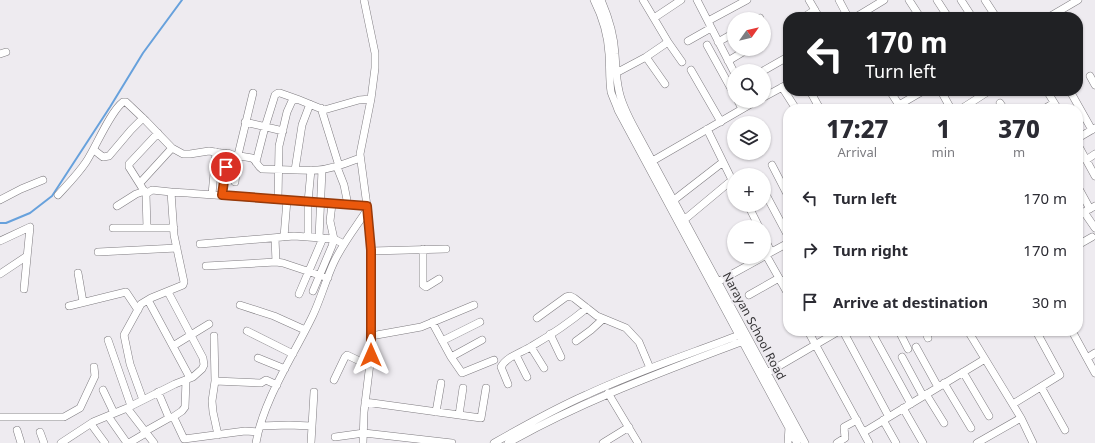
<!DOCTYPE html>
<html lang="en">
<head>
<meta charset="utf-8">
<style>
  :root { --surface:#fff; --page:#f7f7f7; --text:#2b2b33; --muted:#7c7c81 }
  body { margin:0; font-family:"Noto Sans",sans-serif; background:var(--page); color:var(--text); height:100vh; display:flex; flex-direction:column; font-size:15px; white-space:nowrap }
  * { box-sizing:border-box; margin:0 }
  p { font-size:13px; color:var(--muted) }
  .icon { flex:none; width:22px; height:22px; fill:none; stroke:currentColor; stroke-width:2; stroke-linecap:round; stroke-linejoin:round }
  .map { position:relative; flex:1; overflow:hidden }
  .panel { position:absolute; left:783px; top:104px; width:300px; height:232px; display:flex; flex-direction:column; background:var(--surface); border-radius:16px; box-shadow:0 1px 3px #0004 }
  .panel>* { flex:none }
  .guide { position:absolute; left:783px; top:12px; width:300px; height:84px; border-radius:16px; box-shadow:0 1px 3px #0004; background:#202124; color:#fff; overflow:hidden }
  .needle { width:26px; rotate:56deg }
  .buttons { position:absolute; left:727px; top:12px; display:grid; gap:8px }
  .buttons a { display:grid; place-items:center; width:44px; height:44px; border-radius:50%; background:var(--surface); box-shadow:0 1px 3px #0004; font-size:20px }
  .pin { position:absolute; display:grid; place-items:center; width:34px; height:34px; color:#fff; margin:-17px; border:2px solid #fff; border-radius:50%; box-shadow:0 1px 4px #0007 }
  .me { position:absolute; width:44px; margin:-22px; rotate:0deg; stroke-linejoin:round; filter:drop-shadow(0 0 3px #0008) }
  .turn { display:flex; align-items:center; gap:14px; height:84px; padding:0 16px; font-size:18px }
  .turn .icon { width:52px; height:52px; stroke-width:2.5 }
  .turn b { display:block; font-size:28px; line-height:34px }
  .eta { display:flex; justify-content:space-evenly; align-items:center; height:68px; text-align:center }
  .eta b { font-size:24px; font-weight:800; line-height:28px }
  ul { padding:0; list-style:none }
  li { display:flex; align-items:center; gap:12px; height:52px; padding:0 16px }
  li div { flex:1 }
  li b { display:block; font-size:15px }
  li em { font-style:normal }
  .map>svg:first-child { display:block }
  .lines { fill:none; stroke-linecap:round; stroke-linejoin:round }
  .stream { stroke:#67a1dc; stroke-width:2 }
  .minor-casing { stroke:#7f7c80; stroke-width:8 }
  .minor { stroke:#fff; stroke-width:7 }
  .route-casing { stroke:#983908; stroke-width:10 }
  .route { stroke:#ea580c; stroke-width:7 }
  .labels { text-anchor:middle; stroke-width:4; stroke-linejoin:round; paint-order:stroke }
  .street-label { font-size:12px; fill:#353436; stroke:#eeebf0 }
</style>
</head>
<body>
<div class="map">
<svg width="1095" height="443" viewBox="0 0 1095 443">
  <rect width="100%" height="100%" fill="#eeebf0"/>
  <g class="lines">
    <path class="stream" d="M0 223H6L30 213 52 196 110 107 143 53 182 0"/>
    <defs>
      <path id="minor" d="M594 0C602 16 608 36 609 54 610 67 609 79 611 92 613 98 616 104 618 110L797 443
        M601 0C608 16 614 35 615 54 616 66 616 78 619 91 622 106 630 120 637 133L805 443
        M697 0 734 72
        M809 0 819 17
        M839 0 848 17
        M909 0 920 17
        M937 0 948 17
        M961 0 972 17
        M985 0 996 17
        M804 17 815 10
        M856 17 884 0
        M1049 17 1078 0
        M654 18 681 0
        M758 19 760 18
        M708 21 747 0
        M688 41 711 28
        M668 42 682 62
        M718 42 734 33
        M707 45 734 94
        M0 54 6 52
        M646 57 665 84
        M728 61 748 49
        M691 70 721 122
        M763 71 784 59
        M616 73 646 57 668 42 643 0
        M1090 76 1095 85
        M782 87 796 109
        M810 91 820 109
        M890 91 899 105 923 91
        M941 91 951 109
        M1047 91 1058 109
        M1070 91 1092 130
        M764 97 788 84
        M738 101 742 109
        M1000 103 1004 109
        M321 108 339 166
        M961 109 989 91
        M1044 109 1054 103
        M245 122 283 131
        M1078 138 1095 128
        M1078 145 1095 176
        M94 150 103 157 109 156 131 130 143 118
        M1086 160 1095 154
        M256 162 265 127 275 95 278 93H280L297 99
        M649 163 756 101
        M772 165 788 196
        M337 167 344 185 348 205
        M295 170 302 125 310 104
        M235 182 238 155 253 93
        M140 183 172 148
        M1078 187 1090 209
        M764 191 788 236
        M146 194 129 167V164L158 133
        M212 194 216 152
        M58 195C68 184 78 174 86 162 96 147 110 112 123 102H126L146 121 172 148 183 154H190L209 151 252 158C257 161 257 166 262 169 280 169 299 171 318 170 333 169 347 163 360 158
        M222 195 228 153
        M278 199 279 146 287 112 292 101 297 99 324 110 359 100 371 99
        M0 200 21 189 43 180
        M674 200 723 162
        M748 205 759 227
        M117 206 136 194 145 191
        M1084 212 1095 228
        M1078 215 1095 206
        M684 220 732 180 707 129
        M113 228H174
        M147 228 146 194 152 190 171 192
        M284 237 287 200
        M308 237V202L311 170
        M764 237 771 252
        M275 238 276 262
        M319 238 322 170
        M0 241 30 227 24 289
        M200 244 294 236 334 239 344 244
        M1078 245 1092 237
        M423 249V285L426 287 439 279
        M371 251 446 249
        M98 252 177 248
        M766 255 788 294
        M764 256 788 243
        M206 266 276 262 283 263 328 278
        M78 273 83 302
        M0 274 27 256
        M781 282 788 278
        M714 284 763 257
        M313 291 332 246 334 239 330 221 332 204
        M299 294 323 238
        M749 295 779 278
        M148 300 190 378
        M240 305 274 316 305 330
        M69 306 126 292 138 310
        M537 318 566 297 570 296 574 298 597 316 626 328 639 342 650 368
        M432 322 451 357 462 373 494 360
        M247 331 293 354
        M808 331 869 443
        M843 331 889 417
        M871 331 911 404
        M899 331 908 349
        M925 331 928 338
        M968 331 1021 418 1033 443
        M1072 331 1095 373
        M550 334 561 357
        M214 336 215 381 212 401 213 412 218 435
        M371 336 421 327 474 305
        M108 340 131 406
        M442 341 480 322
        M576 341 591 330 603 319
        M173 346 209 324
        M531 347 544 368
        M916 347 938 387
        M516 355 527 377
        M451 357 482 340
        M902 357 923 396
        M258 358 285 369
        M1087 358 1095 353
        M963 372 989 416
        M767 373 839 331
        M334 380 345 357 347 355 370 366
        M215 381 261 383 266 380 277 385
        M944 383 971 428
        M508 384 501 367C507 356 523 352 532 346 551 335 570 322 587 308
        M1041 387 1065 430
        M103 390 114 413
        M158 392 169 418
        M608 393 638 443
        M926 394 944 423
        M143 400 130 364 124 335 141 304 151 298 183 285 184 282 174 235 171 192C236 196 302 202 367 206
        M365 402 481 418 486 388
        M1013 404 1060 375 1036 331
        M127 408 175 384 193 377 202 369 204 365 203 358 168 292
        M903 408 923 443
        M436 412 441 383
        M459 415 463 388
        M108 416 127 443
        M0 417H64L80 408 95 376 94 367
        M173 417 182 411 185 407 186 380
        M883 420 896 443
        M91 424 105 443
        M260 426 289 425 311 426
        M17 430 21 443
        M40 432 44 443
        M144 432 169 418 173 417 175 420 184 439 245 431 258 432
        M864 432 985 359
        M335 437 364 433 452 443
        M61 443 93 422 127 408 154 443
        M129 443 146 433
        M256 443C263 400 294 355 313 315 321 298 326 279 334 262 343 243 356 227 367 210
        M311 443 314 392
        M363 443 364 412 371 355V250L367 206 360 154 371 99 375 68V53L364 0
        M494 443C524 426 554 409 586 395 637 371 690 354 742 334
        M508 443C584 400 665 371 746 340
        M603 443 629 427
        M788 443 789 427
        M837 443 845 438 844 427 857 420
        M977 443 1021 418"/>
    </defs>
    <use href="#minor" class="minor-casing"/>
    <use href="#minor" class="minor"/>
  </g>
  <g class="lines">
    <defs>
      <path id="route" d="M226 167 222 195 367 206 371 250V355"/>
    </defs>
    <use href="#route" class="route-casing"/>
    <use href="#route" class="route"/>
  </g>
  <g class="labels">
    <g class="street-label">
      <text transform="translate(754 326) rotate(62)" y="4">Narayan School Road</text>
    </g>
  </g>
</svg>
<div class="buttons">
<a><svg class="needle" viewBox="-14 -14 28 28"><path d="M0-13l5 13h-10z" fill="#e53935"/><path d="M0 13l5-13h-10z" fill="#7c7c81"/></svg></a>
<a><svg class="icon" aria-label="search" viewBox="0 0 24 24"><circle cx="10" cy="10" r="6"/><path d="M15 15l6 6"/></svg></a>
<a><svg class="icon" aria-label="layers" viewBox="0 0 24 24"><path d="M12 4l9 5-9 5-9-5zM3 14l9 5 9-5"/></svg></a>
<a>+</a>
<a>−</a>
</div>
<div class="pin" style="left:226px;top:167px;background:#d93025"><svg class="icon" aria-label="arrive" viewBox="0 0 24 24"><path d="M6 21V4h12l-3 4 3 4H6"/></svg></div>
<svg class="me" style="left:371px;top:355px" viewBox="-20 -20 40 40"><path d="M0-17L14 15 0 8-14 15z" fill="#ea580c" stroke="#fff" stroke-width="4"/></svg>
<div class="guide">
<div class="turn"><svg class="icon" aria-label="left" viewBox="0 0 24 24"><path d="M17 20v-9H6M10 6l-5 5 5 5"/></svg><div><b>170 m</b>Turn left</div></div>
</div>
<section class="panel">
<div class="eta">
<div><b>17:27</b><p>Arrival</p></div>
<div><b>1</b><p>min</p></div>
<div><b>370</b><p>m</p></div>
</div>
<ul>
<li><svg class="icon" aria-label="left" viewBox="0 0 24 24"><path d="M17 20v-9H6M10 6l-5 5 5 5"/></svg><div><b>Turn left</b></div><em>170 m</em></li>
<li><svg class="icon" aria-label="right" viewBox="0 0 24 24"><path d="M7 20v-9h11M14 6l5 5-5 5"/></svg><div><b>Turn right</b></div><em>170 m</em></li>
<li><svg class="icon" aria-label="arrive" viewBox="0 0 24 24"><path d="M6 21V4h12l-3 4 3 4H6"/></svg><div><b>Arrive at destination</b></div><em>30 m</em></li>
</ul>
</section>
</div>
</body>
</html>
